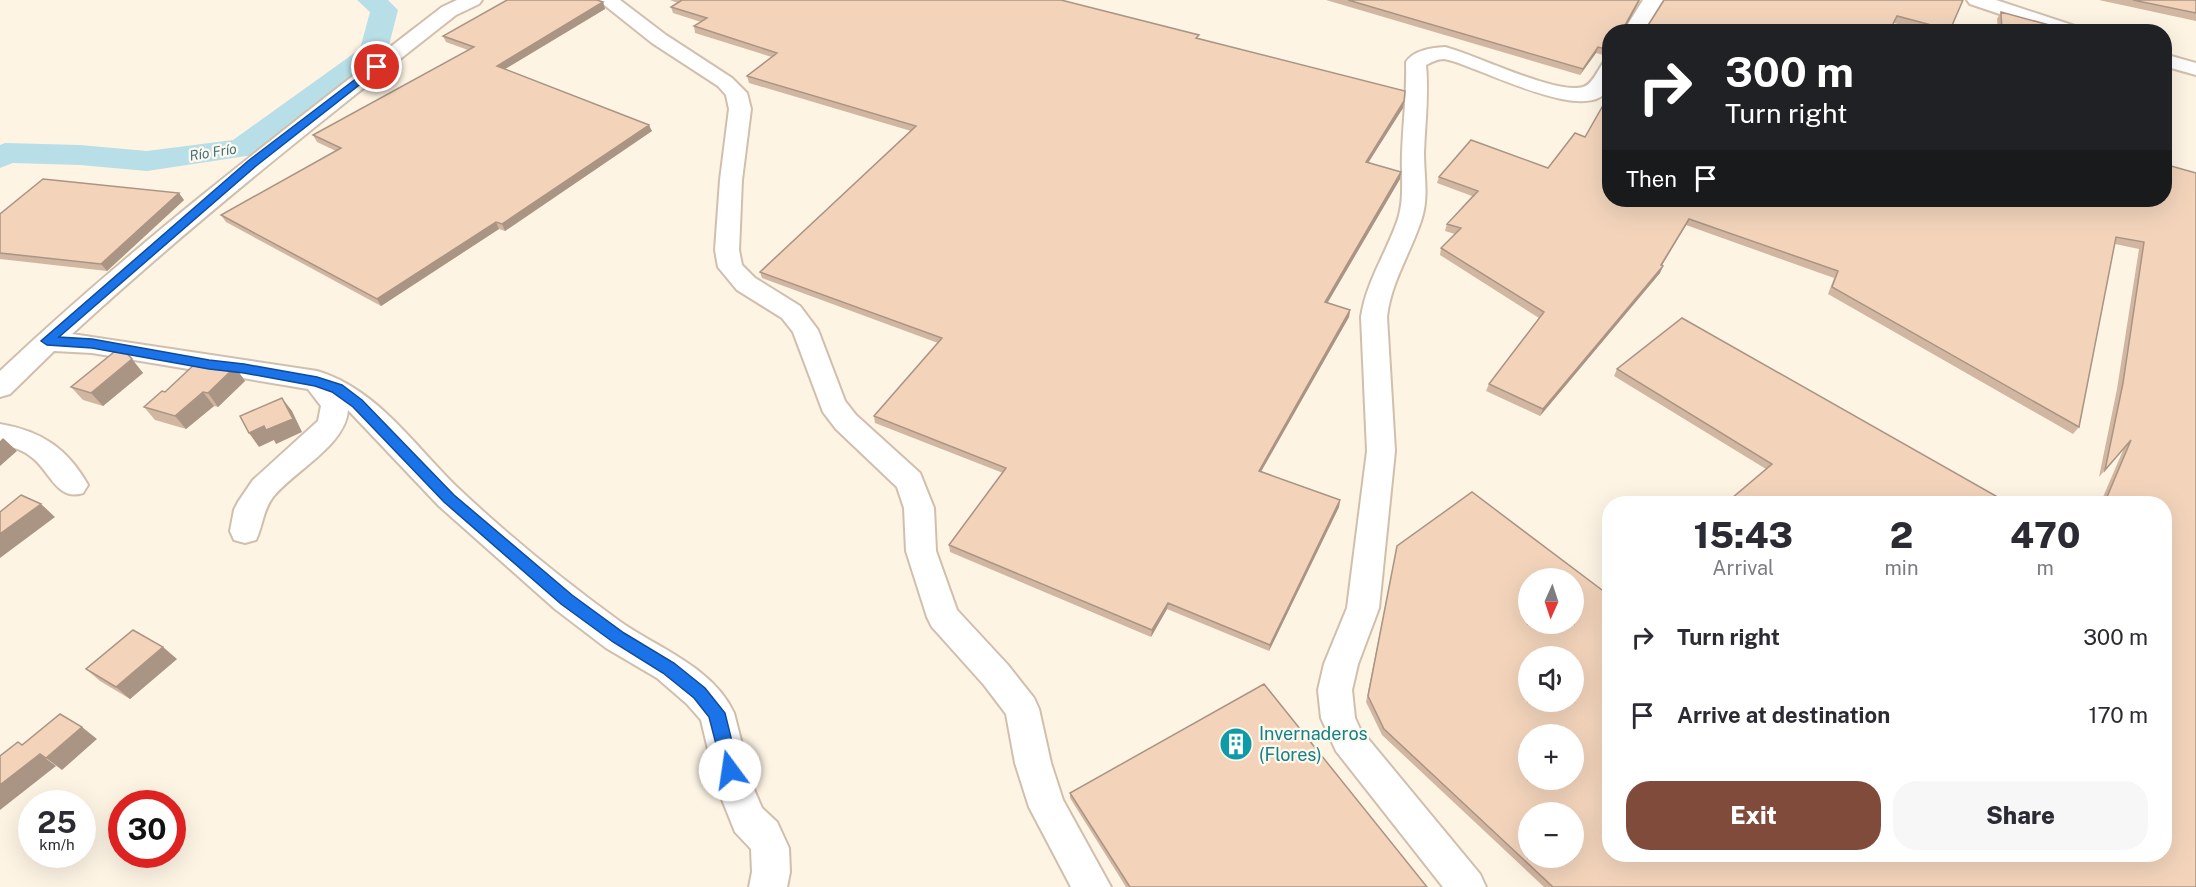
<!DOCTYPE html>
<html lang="en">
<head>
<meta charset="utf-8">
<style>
  :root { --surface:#fff; --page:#f7f7f7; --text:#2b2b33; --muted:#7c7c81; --accent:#814b3c }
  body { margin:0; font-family:"Public Sans",sans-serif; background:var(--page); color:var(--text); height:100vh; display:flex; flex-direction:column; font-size:22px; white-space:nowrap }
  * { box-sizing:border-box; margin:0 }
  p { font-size:20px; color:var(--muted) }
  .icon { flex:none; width:33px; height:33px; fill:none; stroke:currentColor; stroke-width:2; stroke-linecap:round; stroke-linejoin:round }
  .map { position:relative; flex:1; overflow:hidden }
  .sheet { position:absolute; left:1602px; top:496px; width:570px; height:366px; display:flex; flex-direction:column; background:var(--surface); border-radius:24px; box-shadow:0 6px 24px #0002 }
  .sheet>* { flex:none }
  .top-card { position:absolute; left:1602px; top:24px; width:570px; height:183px; border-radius:24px; box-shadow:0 6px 24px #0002; background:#202124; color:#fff; overflow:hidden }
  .needle { width:39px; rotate:183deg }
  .controls { position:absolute; left:1518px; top:568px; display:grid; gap:12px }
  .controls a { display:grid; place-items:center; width:66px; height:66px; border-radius:50%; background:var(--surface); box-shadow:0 6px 24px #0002; font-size:30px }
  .speed { position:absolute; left:18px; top:790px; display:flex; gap:12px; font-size:30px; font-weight:700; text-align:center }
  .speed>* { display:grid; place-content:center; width:78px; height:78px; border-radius:50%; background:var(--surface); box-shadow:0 6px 24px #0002; line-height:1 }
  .speed small { font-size:15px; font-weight:400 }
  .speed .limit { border:9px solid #d22; background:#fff; color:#111 }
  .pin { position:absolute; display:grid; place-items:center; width:51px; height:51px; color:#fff; margin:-26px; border:3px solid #fff; border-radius:50%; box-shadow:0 2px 6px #0007 }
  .me { position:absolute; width:66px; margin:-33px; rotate:346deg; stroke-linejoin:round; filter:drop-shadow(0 0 4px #0008) }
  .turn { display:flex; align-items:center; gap:21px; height:126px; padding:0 24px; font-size:27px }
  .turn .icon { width:78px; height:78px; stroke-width:2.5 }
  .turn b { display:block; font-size:42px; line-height:51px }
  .then { display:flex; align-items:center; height:57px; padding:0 24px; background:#0003; gap:12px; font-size:22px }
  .eta { display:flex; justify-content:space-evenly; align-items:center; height:102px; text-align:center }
  .eta b { font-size:36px; font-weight:800; line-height:42px }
  .action { display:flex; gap:12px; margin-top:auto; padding:12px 24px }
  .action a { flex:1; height:69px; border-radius:24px; background:var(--accent); color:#fff; font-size:24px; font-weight:800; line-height:69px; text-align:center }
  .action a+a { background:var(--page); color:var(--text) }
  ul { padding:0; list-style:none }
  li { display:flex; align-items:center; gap:18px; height:78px; padding:0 24px }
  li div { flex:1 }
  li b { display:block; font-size:22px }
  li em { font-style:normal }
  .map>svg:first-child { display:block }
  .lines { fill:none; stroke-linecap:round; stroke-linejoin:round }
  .river { fill:#b8dee7; fill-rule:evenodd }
  .minor-casing { stroke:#d1bfad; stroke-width:4 }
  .minor { fill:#fff; fill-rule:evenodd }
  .wall { fill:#d1b6a1 }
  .shaded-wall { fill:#aa9483 }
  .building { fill:#f3d4bb; stroke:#aa9483; stroke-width:1.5; fill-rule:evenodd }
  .route { fill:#1a73e8; stroke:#114b97; stroke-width:1.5 }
  .labels { text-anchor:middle; stroke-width:4.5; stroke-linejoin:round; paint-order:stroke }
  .far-water-label { font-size:14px; font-style:italic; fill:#3f7583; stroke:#fff8eb }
  .near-culture-label { font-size:18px; fill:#0d838f; stroke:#fff8eb; text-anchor:start }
</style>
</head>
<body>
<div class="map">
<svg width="2196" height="887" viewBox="0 0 2196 887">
  <rect width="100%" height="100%" fill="#fdf4e4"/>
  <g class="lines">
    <path class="river" d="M357 0H388L398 10 387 53 383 59 253 155 147 171 80 165 13 163 0 168V145L5 143 80 145 147 151 233 140 360 49 370 12Z"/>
    <defs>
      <path id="minor" d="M457 0H482L479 4 456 15C325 118 195 221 72 334L317 371C378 389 415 447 459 489 509 536 563 580 618 620 657 648 713 667 734 713L753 787 762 808 777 822 789 848 790 872 787 887H749L752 872 751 849 735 832 717 787 701 720 687 704 657 678 606 648 555 609 439 506 348 410C346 445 294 471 273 497 263 510 263 525 256 540L245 543 234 540 230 531 234 510 238 502 253 480 318 421 321 406 308 389 92 353 54 351 10 394 0 397V371C139 240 291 124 442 7Z
        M598 0H620L666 35 732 78 747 93 751 109 742 180 739 250 742 265 755 278 800 306 818 330 845 401 856 415 920 473 934 508 936 551 957 610 1008 665 1034 698 1039 709 1051 763 1063 800 1111 887H1071L1029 807 1015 763 1006 714 984 685 932 627 927 617 906 551 904 508 897 487 836 429 823 412 793 332 782 318 737 290 718 267 715 250 720 180 729 109 726 95 718 86 652 43Z
        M1643 0H1663L1643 32H1623Z
        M1967 0H1996L2081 28 2084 32H2053L1970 4Z
        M1445 47C1476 55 1556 95 1583 87 1592 85 1598 70 1603 63L1610 61C1610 68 1611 77 1610 84 1597 133 1471 62 1444 59 1437 59 1432 62 1426 65 1429 95 1425 123 1424 153 1424 177 1429 198 1421 221 1410 254 1391 282 1387 317L1395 451 1379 608 1358 664 1352 690 1355 718 1360 729 1480 874 1486 887H1443L1336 751 1321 718 1318 690 1324 664 1347 608 1367 451 1361 317C1366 283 1385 255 1397 222 1405 199 1401 178 1402 154 1403 123 1407 94 1406 62 1414 50 1431 48 1445 47Z
        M2164 54 2196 63V75L2164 66Z
        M0 424C41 431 67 448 88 485L83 493C58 501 51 474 34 459 24 450 13 447 0 444Z"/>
    </defs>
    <use href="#minor" class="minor-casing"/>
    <use href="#minor" class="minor"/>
  </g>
  <path class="wall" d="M670 0H1061L1199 35 1198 38 1404 101 1403 108 1368 162 1401 172 1400 179 1327 303 1350 310 1349 317 1261 471 1340 500 1339 507 1269 651 1167 609 1151 637 950 552 949 545 1003 473 875 423 874 416 938 343 762 278 760 272 911 131 749 83 747 76 772 57 695 33 694 26 701 22 673 13 671 7 678 3Z
    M1326 0H1640L1625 27H1647L1963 0 1949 32H1927L1894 23 1889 32H1610V57L1596 53 1580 75Z
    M2099 0H2196V21Z
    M603 2 605 9 505 69 652 131 505 231 499 229 381 306 226 222 221 215 336 151 317 142 313 135 468 50 446 42 443 36Z
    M2001 12 2075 32H1998L1997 19Z
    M1585 137 2164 200 2196 887H1544L1382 735 1366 702 1397 546 1610 855H2164V504H2100L2124 448 2099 477 2117 389 2139 249 2115 244 2079 427 2073 434 1828 294 1834 278 1686 225 1662 265 1663 266 1660 273 1540 416 1486 391 1489 384 1539 318 1440 255 1441 248 1455 234 1445 231 1447 224 1472 196 1437 183 1439 177 1548 168Z
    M184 200 107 271 0 259V214Z
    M123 349 143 373 103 406 83 400 71 387Z
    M235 367 245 381 218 407 214 406 186 429 155 420 144 407 165 392Z
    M1617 369 2010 504 1766 469 1614 376Z
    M177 659 130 699 100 681 86 669Z
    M1070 793 1427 887H1126L1070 798Z"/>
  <path class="shaded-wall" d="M1639 0H1640L1623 32 1624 27Z
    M603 2 605 9 500 72 497 66Z
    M1598 47 1596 53 1580 75 1583 69Z
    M1404 101 1403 108 1365 168 1366 162Z
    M649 125 652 131 505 231 502 224Z
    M1401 172 1400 179 1324 309 1325 302Z
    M179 193 184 200 107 271 101 264Z
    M1689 219 1686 225 1658 272 1661 265Z
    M496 222 499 229 381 306 377 299Z
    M1663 266 1660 273 1540 416 1543 409Z
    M1350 310 1349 317 1258 477 1259 471Z
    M132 359 143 373 103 406 91 393Z
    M235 367 245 381 218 407 208 393Z
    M203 392 214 406 186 429 175 416Z
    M282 398 292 411 302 432 276 444 274 440 259 447 249 433 264 426Z
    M3 438 17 451 0 466V441Z
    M1340 500 1339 507 1269 651 1270 645Z
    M41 504 55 517 0 558V534Z
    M1168 603 1167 609 1151 637 1152 630Z
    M163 647 177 659 130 699 116 687Z
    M82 727 97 739 62 770 46 758Z
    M40 754 56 766 0 810V785Z"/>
  <path class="building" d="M507 0H597L603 2 497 66 649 125 502 224 496 222 377 299 221 215 341 148 313 135 474 47 443 36Z
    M682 0H1061L1199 35 1196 38 1405 91 1404 101 1366 162 1401 172 1325 302 1350 310 1259 471 1340 500 1270 645 1168 603 1152 630 949 545 1006 468 874 416 942 338 760 272 916 126 747 76 777 53 694 26 707 18 671 7Z
    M1348 0H1639L1624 27H1647L1664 0H1963L1950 30 1897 16 1889 32H1852L1846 30V32H1610V50L1598 47 1583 69Z
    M2133 0H2196V13Z
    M2001 12 2075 32H2002Z
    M1610 93V200H2164V164L2196 173V887H1553L1384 729 1368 696 1397 546 1472 492 1610 596V855H2164V682L2166 679 2164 678V504H2104L2131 440 2105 470 2123 383 2144 242 2116 237 2079 427 1832 287 1838 271 1689 219 1661 265 1663 266 1543 409 1489 384 1544 312 1441 248 1461 228 1447 224 1478 191 1439 177 1471 140 1548 168 1575 133 1585 137ZM1528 579H1574V624H1528ZM1528 657H1574V702H1528ZM1528 735H1574V780H1528ZM1528 813H1574V858H1528Z
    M43 179 179 193 101 264 0 253V214Z
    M1682 318 2010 504H1725L1772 464 1617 369Z
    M119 348 123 349 132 359 91 393 71 387Z
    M198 361 235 367 208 393 203 392 175 416 144 407 162 391 165 392Z
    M282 398 293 419 266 430 264 426 249 433 240 416Z
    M21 495 41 504 0 534V512Z
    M133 630 163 647 116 687 86 669Z
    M1264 684 1427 887H1130L1070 793Z
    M60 714 82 727 46 758 40 754 0 785V756L18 742 22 745Z"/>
  <path class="route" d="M374 65 382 67 256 166 59 337 92 339 209 360 244 364 317 377 342 385 362 400 454 495 572 595 624 633 674 663 705 688 725 713 739 770 737 775 730 777 724 775 709 717 694 698 663 673 613 642 561 604 444 502 353 407 332 392 315 386 244 373 209 369 92 348 47 345 41 341 248 161Z"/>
  <defs>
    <symbol id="building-disc" viewBox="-11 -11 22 22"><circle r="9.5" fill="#0f9aa8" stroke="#fff8eb"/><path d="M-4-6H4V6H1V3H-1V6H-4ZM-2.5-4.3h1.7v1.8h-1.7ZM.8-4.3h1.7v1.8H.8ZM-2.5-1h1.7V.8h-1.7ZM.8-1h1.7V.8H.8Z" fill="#fff"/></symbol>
  </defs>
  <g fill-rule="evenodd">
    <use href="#building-disc" x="1217" y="725" width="38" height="38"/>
  </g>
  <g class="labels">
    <g class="far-water-label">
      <text transform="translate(213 152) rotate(-9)" y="5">Río Frío</text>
    </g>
    <g class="near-culture-label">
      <text x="1259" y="740">Invernaderos<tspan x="1259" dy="21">(Flores)</tspan></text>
    </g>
  </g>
</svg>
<div class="controls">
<a><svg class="needle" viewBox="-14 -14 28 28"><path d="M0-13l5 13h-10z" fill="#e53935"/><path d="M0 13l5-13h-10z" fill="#7c7c81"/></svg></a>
<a><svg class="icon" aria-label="sound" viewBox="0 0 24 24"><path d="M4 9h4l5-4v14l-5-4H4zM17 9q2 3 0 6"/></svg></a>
<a>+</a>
<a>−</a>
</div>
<div class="speed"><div>25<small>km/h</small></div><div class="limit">30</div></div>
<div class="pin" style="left:377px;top:67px;background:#d93025"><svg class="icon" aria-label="arrive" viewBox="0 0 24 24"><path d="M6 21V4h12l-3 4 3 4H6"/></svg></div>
<svg class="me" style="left:730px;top:770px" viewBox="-20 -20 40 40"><circle r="19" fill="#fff"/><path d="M0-13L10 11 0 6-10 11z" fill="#1a73e8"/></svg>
<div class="top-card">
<div class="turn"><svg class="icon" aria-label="right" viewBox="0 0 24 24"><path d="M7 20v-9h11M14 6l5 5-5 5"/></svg><div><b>300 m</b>Turn right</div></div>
<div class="then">Then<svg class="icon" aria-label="arrive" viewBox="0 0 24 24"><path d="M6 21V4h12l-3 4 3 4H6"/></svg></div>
</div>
<section class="sheet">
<div class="eta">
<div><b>15:43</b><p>Arrival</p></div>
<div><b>2</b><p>min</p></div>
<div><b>470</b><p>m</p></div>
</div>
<ul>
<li><svg class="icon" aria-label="right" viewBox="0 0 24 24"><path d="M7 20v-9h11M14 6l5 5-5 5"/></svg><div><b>Turn right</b></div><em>300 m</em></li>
<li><svg class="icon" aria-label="arrive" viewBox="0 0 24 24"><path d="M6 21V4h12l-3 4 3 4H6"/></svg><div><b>Arrive at destination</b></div><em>170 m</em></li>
</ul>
<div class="action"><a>Exit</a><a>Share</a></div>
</section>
</div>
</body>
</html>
